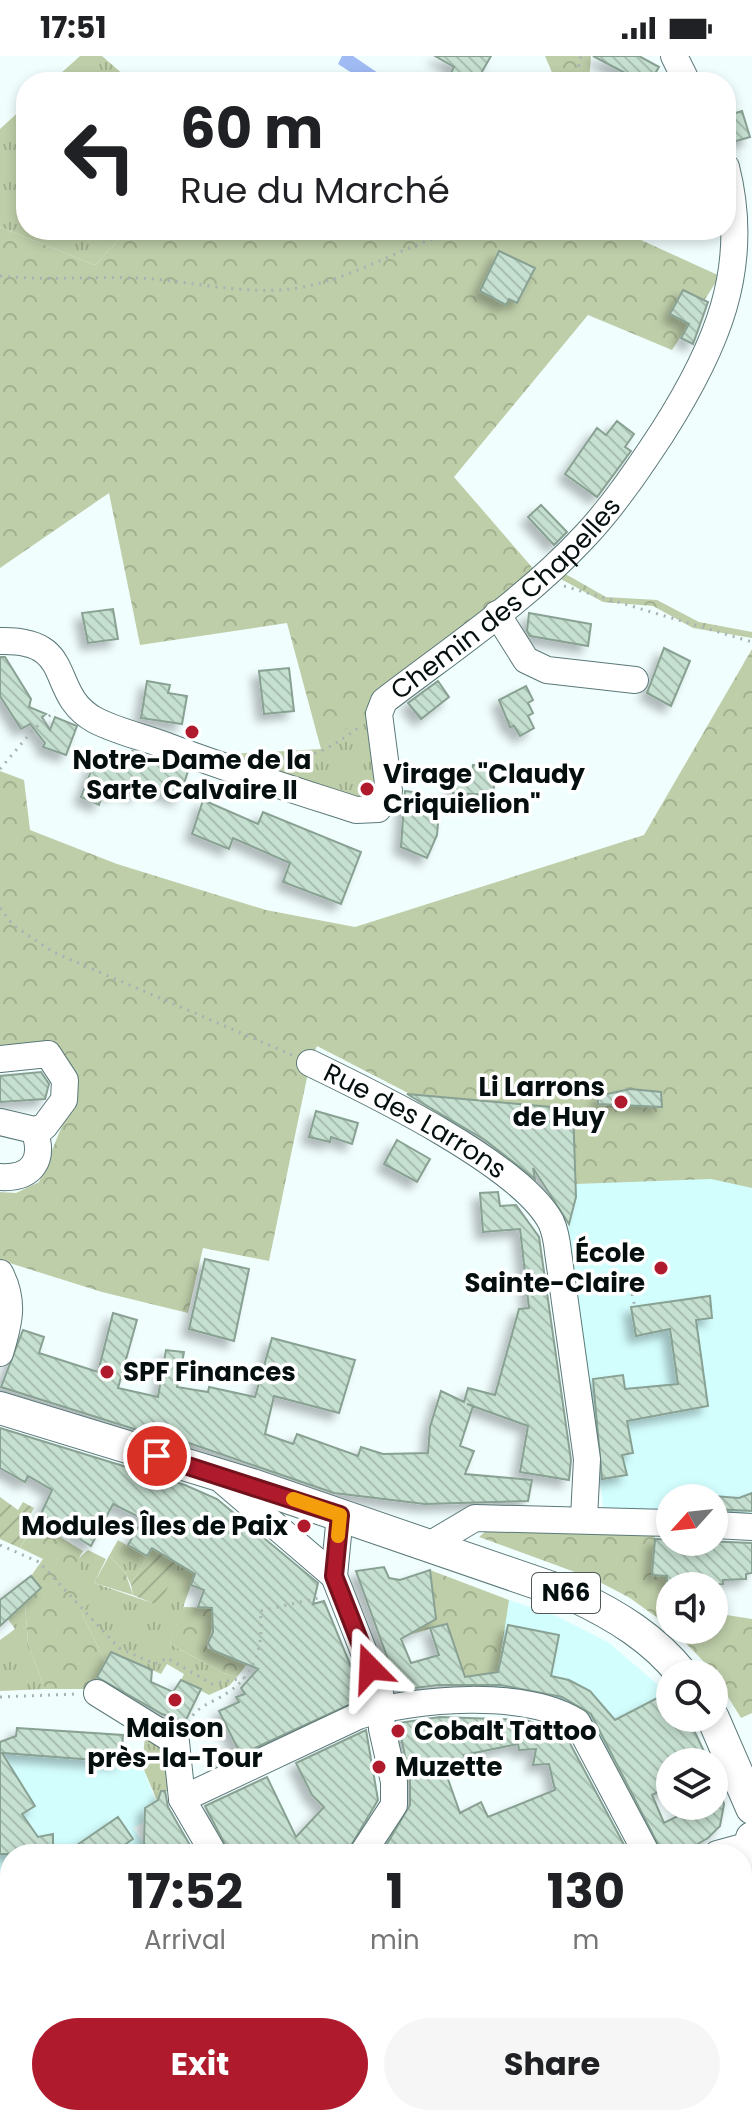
<!DOCTYPE html>
<html lang="en">
<head>
<meta charset="utf-8">
<style>
  :root { --surface:#fff; --page:#f6f6f6; --text:#202124; --muted:#757577; --accent:#af1b2d }
  body { margin:0; font-family:Poppins,sans-serif; background:var(--page); color:var(--text); height:100vh; display:flex; flex-direction:column; font-size:30px; white-space:nowrap }
  * { box-sizing:border-box; margin:0 }
  p { font-size:26px; color:var(--muted) }
  .icon { flex:none; width:44px; height:44px; fill:none; stroke:currentColor; stroke-width:2; stroke-linecap:round; stroke-linejoin:round }
  .map { position:relative; flex:1; overflow:hidden }
  .panel { position:absolute; left:0px; top:1788px; width:752px; height:282px; display:flex; flex-direction:column; background:var(--surface); border-radius:32px 32px 0 0; box-shadow:0 4px 12px #0003 }
  .panel>* { flex:none }
  .hud { position:absolute; left:16px; top:16px; width:720px; height:168px; border-radius:32px; box-shadow:0 4px 12px #0003; background:#fff; color:var(--text); overflow:hidden }
  .needle { width:52px; rotate:243deg }
  .buttons { position:absolute; left:656px; top:1428px; display:grid; gap:16px }
  .buttons a { display:grid; place-items:center; width:72px; height:72px; border-radius:50%; background:var(--surface); box-shadow:0 4px 12px #0003; font-size:40px }
  .pin { position:absolute; display:grid; place-items:center; width:68px; height:68px; color:#fff; margin:-34px; border:4px solid #fff; border-radius:50%; box-shadow:0 2px 8px #0007 }
  .me { position:absolute; width:88px; margin:-44px; rotate:339deg; stroke-linejoin:round; filter:drop-shadow(0 0 6px #0008) }
  .turn { display:flex; align-items:center; gap:28px; height:168px; padding:0 32px; font-size:36px }
  .turn .icon { width:104px; height:104px; stroke-width:2.5 }
  .turn b { display:block; font-size:56px; line-height:68px }
  .eta { display:flex; justify-content:space-evenly; align-items:center; height:136px; text-align:center }
  .eta b { font-size:48px; font-weight:700; line-height:56px }
  .action { display:flex; gap:16px; margin-top:auto; padding:16px 32px }
  .action a { flex:1; height:92px; border-radius:48px; background:var(--accent); color:#fff; font-size:32px; font-weight:700; line-height:92px; text-align:center }
  .action a+a { background:var(--page); color:var(--text) }
  .status { display:flex; justify-content:space-between; align-items:center; height:56px; padding:0 40px; background:var(--surface); direction:ltr }
  .status svg { height:22px; fill:currentColor }
  .map>svg:first-child { display:block }
  .built { fill:#d3fefe }
  .grass { fill:url(#grass-tufts) }
  .forest { fill:url(#forest-crowns) }
  .garden { fill:url(#garden-furrows) }
  .water { fill:#a0bbf4 }
  .building { fill:url(#building-back-hatch); stroke:#88a193; stroke-width:2; fill-rule:evenodd; filter:url(#shadow) }
  .lines { fill:none; stroke-linecap:round; stroke-linejoin:round }
  .minor-casing { stroke:#5b7878; stroke-width:28 }
  .major-casing { stroke:#5b7878; stroke-width:34 }
  .path { stroke:#a7b3b3; stroke-width:3; stroke-dasharray:2 6; stroke-linecap:butt }
  .minor { stroke:#fff; stroke-width:26 }
  .major { stroke:#fff; stroke-width:32 }
  .route-casing { stroke:#72121d; stroke-width:20 }
  .route { stroke:#af1b2d; stroke-width:14 }
  .slow { stroke:#f59e0b; stroke-width:14 }
  .poi-dot { fill:#af1b2d; stroke:#fff; stroke-width:3 }
  .labels { text-anchor:middle; stroke-width:7; stroke-linejoin:round; paint-order:stroke }
  .shield { fill:#fff; stroke:#505757; stroke-width:2 }
  .shield-label { font-size:24px; font-weight:bold; fill:#050f0f }
  .street-label { font-size:26px; fill:#050f0f; stroke:#fff }
  .poi-label { font-size:26px; font-weight:bold; fill:#050f0f; stroke:#fff; text-anchor:start }
</style>
</head>
<body>
<div class="status"><b>17:51</b><svg viewBox="0 0 49 12"><path d="M0 12V9h3v3zM5 12V6h3v6zM10 12V3h3v9zM15 12V0h3v12zM26 1h20v11H26zM47 4h2v5h-2z"/></svg></div>
<div class="map">
<svg width="752" height="2069" viewBox="0 0 752 2069">
  <defs>
    <pattern id="grass-tufts" width="24" height="20" patternUnits="userSpaceOnUse" patternTransform="scale(2)"><rect width="24" height="20" fill="#becea9"/><path d="M3 7l-1-3M5 7V3M7 7l1-3M15 17l-1-3M17 17v-4M19 17l1-3" fill="none" stroke="#a2b090"/></pattern>
    <pattern id="forest-crowns" width="20" height="18" patternUnits="userSpaceOnUse" patternTransform="scale(2)"><rect width="20" height="18" fill="#becea9"/><path d="M2 6a3 3 0 1 1 6 0M12 15a3 3 0 1 1 6 0" fill="none" stroke="#a2b090"/></pattern>
    <pattern id="garden-furrows" width="10" height="10" patternUnits="userSpaceOnUse" patternTransform="scale(2)"><rect width="10" height="10" fill="#becea9"/><path d="M-1 1l2-2M0 10L10 0M9 11l2-2" fill="none" stroke="#a2b090"/></pattern>
    <pattern id="building-back-hatch" width="6" height="6" patternUnits="userSpaceOnUse" patternTransform="scale(2)"><rect width="6" height="6" fill="#c5dfd0"/><path d="M-1 5l2 2M0 0l6 6M5-1l2 2" fill="none" stroke="#a8beb1"/></pattern>
    <filter id="shadow"><feDropShadow dx="-7" dy="7" stdDeviation="4" flood-color="#0004"/></filter>
  </defs>
  <rect width="100%" height="100%" fill="#f1fefe"/>
  <path class="built" d="M752 1035V1461L714 1463V1442H670V1460L604 1456 566 1179 576 1141 573 1053Z
    M509 1544 559 1561 609 1587 664 1634 670 1642V1662L686 1664 609 1702 583 1658 568 1647 482 1631V1620L504 1569Z
    M123 1679 121 1706 142 1709 156 1746 145 1765 133 1772 151 1798H10V1903L0 1892V1686L16 1680Z"/>
  <path class="grass" d="M80 0H102L132 26H51Z
    M26 49V174H128L95 209 0 171V73Z
    M367 655 378 732 369 741 358 744 229 698 321 693Z
    M118 1484 147 1501 131 1529 125 1516 109 1500Z
    M88 1494 106 1503 94 1527 158 1549 179 1507 196 1515 170 1588 223 1617 237 1621 229 1630 209 1639 181 1624 184 1618 167 1608 161 1618 111 1596 106 1607 82 1558 79 1502Z
    M25 1547 28 1588 45 1633 0 1635V1584L15 1573 8 1563Z
    M145 1681 166 1690 176 1736 161 1735 158 1747 142 1709Z"/>
  <path class="forest" d="M545 0H591L589 26H556Z
    M0 171 95 209 128 174H619L720 220 672 294 588 259 454 421 537 517 388 629 366 657 321 693 287 567 140 589 109 437 0 512Z
    M562 516 606 541 657 544 699 566 752 576V582L693 572 653 550 603 546 557 521Z
    M752 593V1132L711 1123 575 1128 572 1053 410 1038 317 990 310 1007 269 1205 203 1192 188 1257 102 1236 0 1204V1136L16 1137 39 1126 73 1043 74 1023 0 994V715L24 724 30 774 117 808 266 854 355 871 644 779Z
    M36 1466 83 1495 79 1502 88 1548 82 1558 106 1607 104 1619 98 1618 94 1633H45L28 1588 25 1547 41 1532 31 1520 43 1503 20 1492Z
    M488 1473 655 1478 652 1519 667 1520 670 1571 630 1542 594 1523 479 1481Z
    M109 1500 125 1516 133 1539 94 1527Z
    M430 1514 509 1544 498 1616 465 1621 447 1568 405 1580 416 1527Z
    M182 1551 217 1552 207 1592 247 1608 237 1621 223 1617 170 1588Z
    M714 1557 752 1563V1657L741 1662 710 1612 673 1574H714Z"/>
  <path class="garden" d="M0 1441 18 1454 23 1446 34 1452 26 1466 33 1470 20 1492 0 1483Z
    M152 1492 179 1507 159 1550 133 1539 131 1529Z"/>
  <path class="water" d="M342 0H353L378 17 372 26H366L338 8Z"/>
  <path class="building" d="M435 0H491L476 26H466L451 17 454 11Z
    M593 0H639L659 11 650 26H642Z
    M742 55 750 81 726 88V60Z
    M499 195 535 212 517 247 509 243 506 249 480 235Z
    M683 234 708 246 693 288 681 282 689 268 670 258Z
    M617 365 634 378 625 391 631 395 597 441 565 418 597 372 606 379Z
    M541 449 567 476 554 489 528 461Z
    M113 553 118 583 88 587 82 557Z
    M529 557 591 568 588 590 530 580 527 575Z
    M664 592 690 605 671 650 647 637Z
    M0 601H5L31 643 29 651 46 658 42 661 50 674 55 661 77 670 66 699 43 691 45 687 30 668 21 673 0 640Z
    M289 612 294 655 264 658 259 615Z
    M147 625 170 629 168 637 187 640 182 668 141 662Z
    M438 625 449 641 421 663 408 647Z
    M526 630 533 644 528 647 533 657 528 660 534 672 520 680 514 670 510 671 499 644Z
    M132 695 188 715 179 743 141 728 136 740 118 731 114 739 104 734 99 749 81 741 98 697 126 710Z
    M473 709 496 712 493 739 453 737 456 713 472 715Z
    M405 735 420 737 421 744H440L437 779 427 802 401 791Z
    M203 744 258 768 263 756 361 796 341 848 283 826 290 807 233 782 229 793 192 778Z
    M41 1016 49 1028 45 1043 0 1046V1020Z
    M630 1033 661 1036 662 1051 598 1048V1040Z
    M407 1038 573 1053 576 1141 569 1168 533 1112 535 1123 485 1084Z
    M316 1055 358 1067 352 1088 331 1081 330 1086 309 1081Z
    M397 1084 430 1103 417 1126 384 1108Z
    M498 1136 500 1150 516 1149 539 1181 571 1404 569 1424 520 1416 528 1370 467 1348 473 1350 460 1390 474 1395 465 1418 532 1424 528 1445 425 1448 334 1437 186 1386 185 1389 1 1331 23 1274 44 1281 39 1297 98 1316 113 1257 137 1264 118 1332 158 1341 166 1294 184 1296 177 1331 208 1336 209 1331 255 1341 272 1282 355 1304 339 1357 274 1340 265 1378 293 1388 297 1378 358 1400 361 1391 383 1398 428 1397 430 1371 441 1335 464 1346 468 1332 495 1339 519 1253 529 1252 520 1173 483 1176 480 1137Z
    M205 1203 249 1213 234 1285 189 1273Z
    M710 1240 712 1262 696 1264 708 1350 627 1365 633 1397 622 1399 627 1419 602 1423 593 1323 623 1319 625 1333 678 1328 670 1273 636 1280 631 1251Z
    M0 1372 185 1429 217 1443 318 1527 313 1548 324 1545 364 1642 220 1708 217 1702 238 1693 219 1655 239 1646 236 1641 245 1638 241 1632 258 1613 212 1594 208 1587 213 1576 212 1552 198 1551 204 1534 191 1529 195 1518 152 1492 147 1500 128 1489 143 1463 113 1448 91 1490 41 1458 52 1434 28 1420 25 1426 0 1412Z
    M752 1437V1455L714 1453V1440L739 1442Z
    M655 1483 752 1487V1517L746 1518V1523L723 1524V1528L667 1530V1520L652 1519Z
    M384 1511 389 1522 400 1524 430 1514 436 1563 401 1583 411 1607 439 1599 430 1572 447 1568 465 1621 498 1616 508 1569 559 1579 551 1620 569 1624 590 1635 615 1664 659 1641 675 1670 686 1664 689 1672 692 1670 709 1706H670V1730L652 1739 664 1767 698 1750H714V1742L721 1738 724 1748 720 1770 708 1782 687 1794 663 1798 591 1658 562 1641 501 1629H438L399 1634 356 1515Z
    M31 1520 41 1532 0 1570V1544Z
    M111 1596 152 1614 151 1626 173 1636 181 1624 201 1633 185 1666 162 1658 97 1621Z
    M440 1661 526 1664 565 1678 629 1798H381L410 1749V1723L398 1667ZM518 1688 519 1694 536 1693 533 1709 549 1708 555 1734 488 1761 481 1746 460 1757 443 1709 466 1703 464 1699Z
    M17 1672 123 1679 121 1706 2 1697 35 1750 22 1758 38 1781 53 1778V1798H0V1686L16 1680Z
    M366 1674 378 1744 346 1798H230L205 1750 267 1721 296 1781 324 1751 312 1739 296 1707Z
    M161 1735H165L168 1751 195 1798H151L144 1787 145 1752 158 1744Z
    M118 1761 133 1783 111 1798H64Z"/>
  <g class="lines">
    <defs>
      <g id="minor">
        <path d="M674 0 687 26"/>
        <path d="M497 558 526 604 547 614 635 624"/>
        <path id="s1" d="M0 585C78 583 46 637 95 664 116 675 142 681 164 689 227 713 291 733 356 754L378 753 389 735 379 658 384 645C453 592 527 543 586 479 614 449 639 412 662 377 715 294 752 213 726 111"/>
        <path d="M0 1003 48 998 65 1024 64 1044 44 1071 34 1074 0 1066"/>
        <path id="s2" d="M310 1007C370 1036 520 1108 551 1166 555 1175 557 1186 558 1196L587 1403 584 1462"/>
        <path d="M0 1121C33 1123 45 1103 34 1074"/>
        <path d="M0 1217C15 1246 9 1267 0 1297"/>
        <path d="M223 1425 334 1520"/>
        <path d="M340 1459 334 1520 380 1637 382 1673 394 1726V1749L362 1798"/>
        <path d="M714 1469 752 1471"/>
        <path d="M431 1488 475 1462 670 1467"/>
        <path d="M97 1637 176 1686 182 1743 214 1798"/>
        <path d="M182 1743 358 1660C415 1642 525 1633 577 1666L647 1798"/>
        <path d="M717 1798 750 1789"/>
        <path d="M0 1954 10 1945"/>
        <path d="M0 2032 10 2044"/>
        <path d="M23 2060 30 2069"/>
        <path d="M320 2060 327 2069"/>
        <path d="M588 2060 592 2069"/>
        <path d="M116 2069 125 2060"/>
        <path d="M415 2069V2060"/>
      </g>
      <path id="major" d="M0 1352 252 1429 575 1540C617 1560 653 1582 682 1618
        M713 1662 752 1752
        M752 1782V1812
        M752 1840V1864
        M461 2069 469 2060"/>
    </defs>
    <use href="#minor" class="minor-casing"/>
    <use href="#major" class="major-casing"/>
    <path class="path" d="M575 26 581 0
      M0 220C47 225 93 220 140 222 192 225 246 240 298 232 357 222 406 187 463 174
      M564 530 752 586
      M275 702C310 706 331 691 358 672
      M0 713 33 674 55 655
      M0 852 13 869 53 896 292 999
      M632 1238 635 1251
      M0 1489 39 1506 119 1592 155 1608 167 1602 212 1628 244 1622
      M0 1641 76 1638
      M188 1666C199 1648 211 1648 227 1637 257 1618 264 1587 260 1555L318 1542
      M0 1821 3 1828 0 1837
      M1 1822 10 1816
      M640 2060 643 2069"/>
    <use href="#minor" class="minor"/>
    <use href="#major" class="major"/>
  </g>
  <g class="lines">
    <defs>
      <path id="route" d="M157 1400 340 1459 334 1520 370 1612"/>
    </defs>
    <use href="#route" class="route-casing"/>
    <use href="#route" class="route"/>
    <path class="slow" d="M293 1443 340 1459 338 1480"/>
  </g>
  <g class="poi-dot">
    <circle cx="192" cy="676" r="8"/>
    <circle cx="367" cy="733" r="8"/>
    <circle cx="621" cy="1046" r="8"/>
    <circle cx="661" cy="1212" r="8"/>
    <circle cx="107" cy="1316" r="8"/>
    <circle cx="304" cy="1470" r="8"/>
    <circle cx="175" cy="1644" r="8"/>
    <circle cx="398" cy="1675" r="8"/>
    <circle cx="379" cy="1711" r="8"/>
  </g>
  <g class="labels">
    <rect class="shield" x="532" y="1517" width="68" height="40" rx="6"/>
    <g class="shield-label">
      <text x="566" y="1545">N66</text>
    </g>
    <g class="street-label">
      <text dy="9" stroke="none"><textPath href="#s1" startOffset="704">Chemin des Chapelles</textPath></text>
      <text dy="9" stroke="none"><textPath href="#s2" startOffset="120">Rue des Larrons</textPath></text>
    </g>
    <g class="poi-label">
      <text x="192" y="713" text-anchor="middle">Notre-Dame de la<tspan x="192" dy="30">Sarte Calvaire II</tspan></text>
      <text x="383" y="727">Virage "Claudy<tspan x="383" dy="30">Criquielion"</tspan></text>
      <text x="605" y="1040" text-anchor="end">Li Larrons<tspan x="605" dy="30">de Huy</tspan></text>
      <text x="645" y="1206" text-anchor="end">École<tspan x="645" dy="30">Sainte-Claire</tspan></text>
      <text x="123" y="1325">SPF Finances</text>
      <text x="288" y="1479" text-anchor="end">Modules Îles de Paix</text>
      <text x="175" y="1681" text-anchor="middle">Maison<tspan x="175" dy="30">près-la-Tour</tspan></text>
      <text x="414" y="1684">Cobalt Tattoo</text>
      <text x="395" y="1720">Muzette</text>
    </g>
  </g>
</svg>
<div class="buttons">
<a><svg class="needle" viewBox="-14 -14 28 28"><path d="M0-13l5 13h-10z" fill="#e53935"/><path d="M0 13l5-13h-10z" fill="#757577"/></svg></a>
<a><svg class="icon" aria-label="sound" viewBox="0 0 24 24"><path d="M4 9h4l5-4v14l-5-4H4zM17 9q2 3 0 6"/></svg></a>
<a><svg class="icon" aria-label="search" viewBox="0 0 24 24"><circle cx="10" cy="10" r="6"/><path d="M15 15l6 6"/></svg></a>
<a><svg class="icon" aria-label="layers" viewBox="0 0 24 24"><path d="M12 4l9 5-9 5-9-5zM3 14l9 5 9-5"/></svg></a>
</div>
<div class="pin" style="left:157px;top:1400px;background:#d93025"><svg class="icon" aria-label="arrive" viewBox="0 0 24 24"><path d="M6 21V4h12l-3 4 3 4H6"/></svg></div>
<svg class="me" style="left:370px;top:1612px" viewBox="-20 -20 40 40"><path d="M0-17L14 15 0 8-14 15z" fill="#af1b2d" stroke="#fff" stroke-width="4"/></svg>
<div class="hud">
<div class="turn"><svg class="icon" aria-label="left" viewBox="0 0 24 24"><path d="M17 20v-9H6M10 6l-5 5 5 5"/></svg><div><b>60 m</b>Rue du Marché</div></div>
</div>
<section class="panel">
<div class="eta">
<div><b>17:52</b><p>Arrival</p></div>
<div><b>1</b><p>min</p></div>
<div><b>130</b><p>m</p></div>
</div>
<div class="action"><a>Exit</a><a>Share</a></div>
</section>
</div>
</body>
</html>
